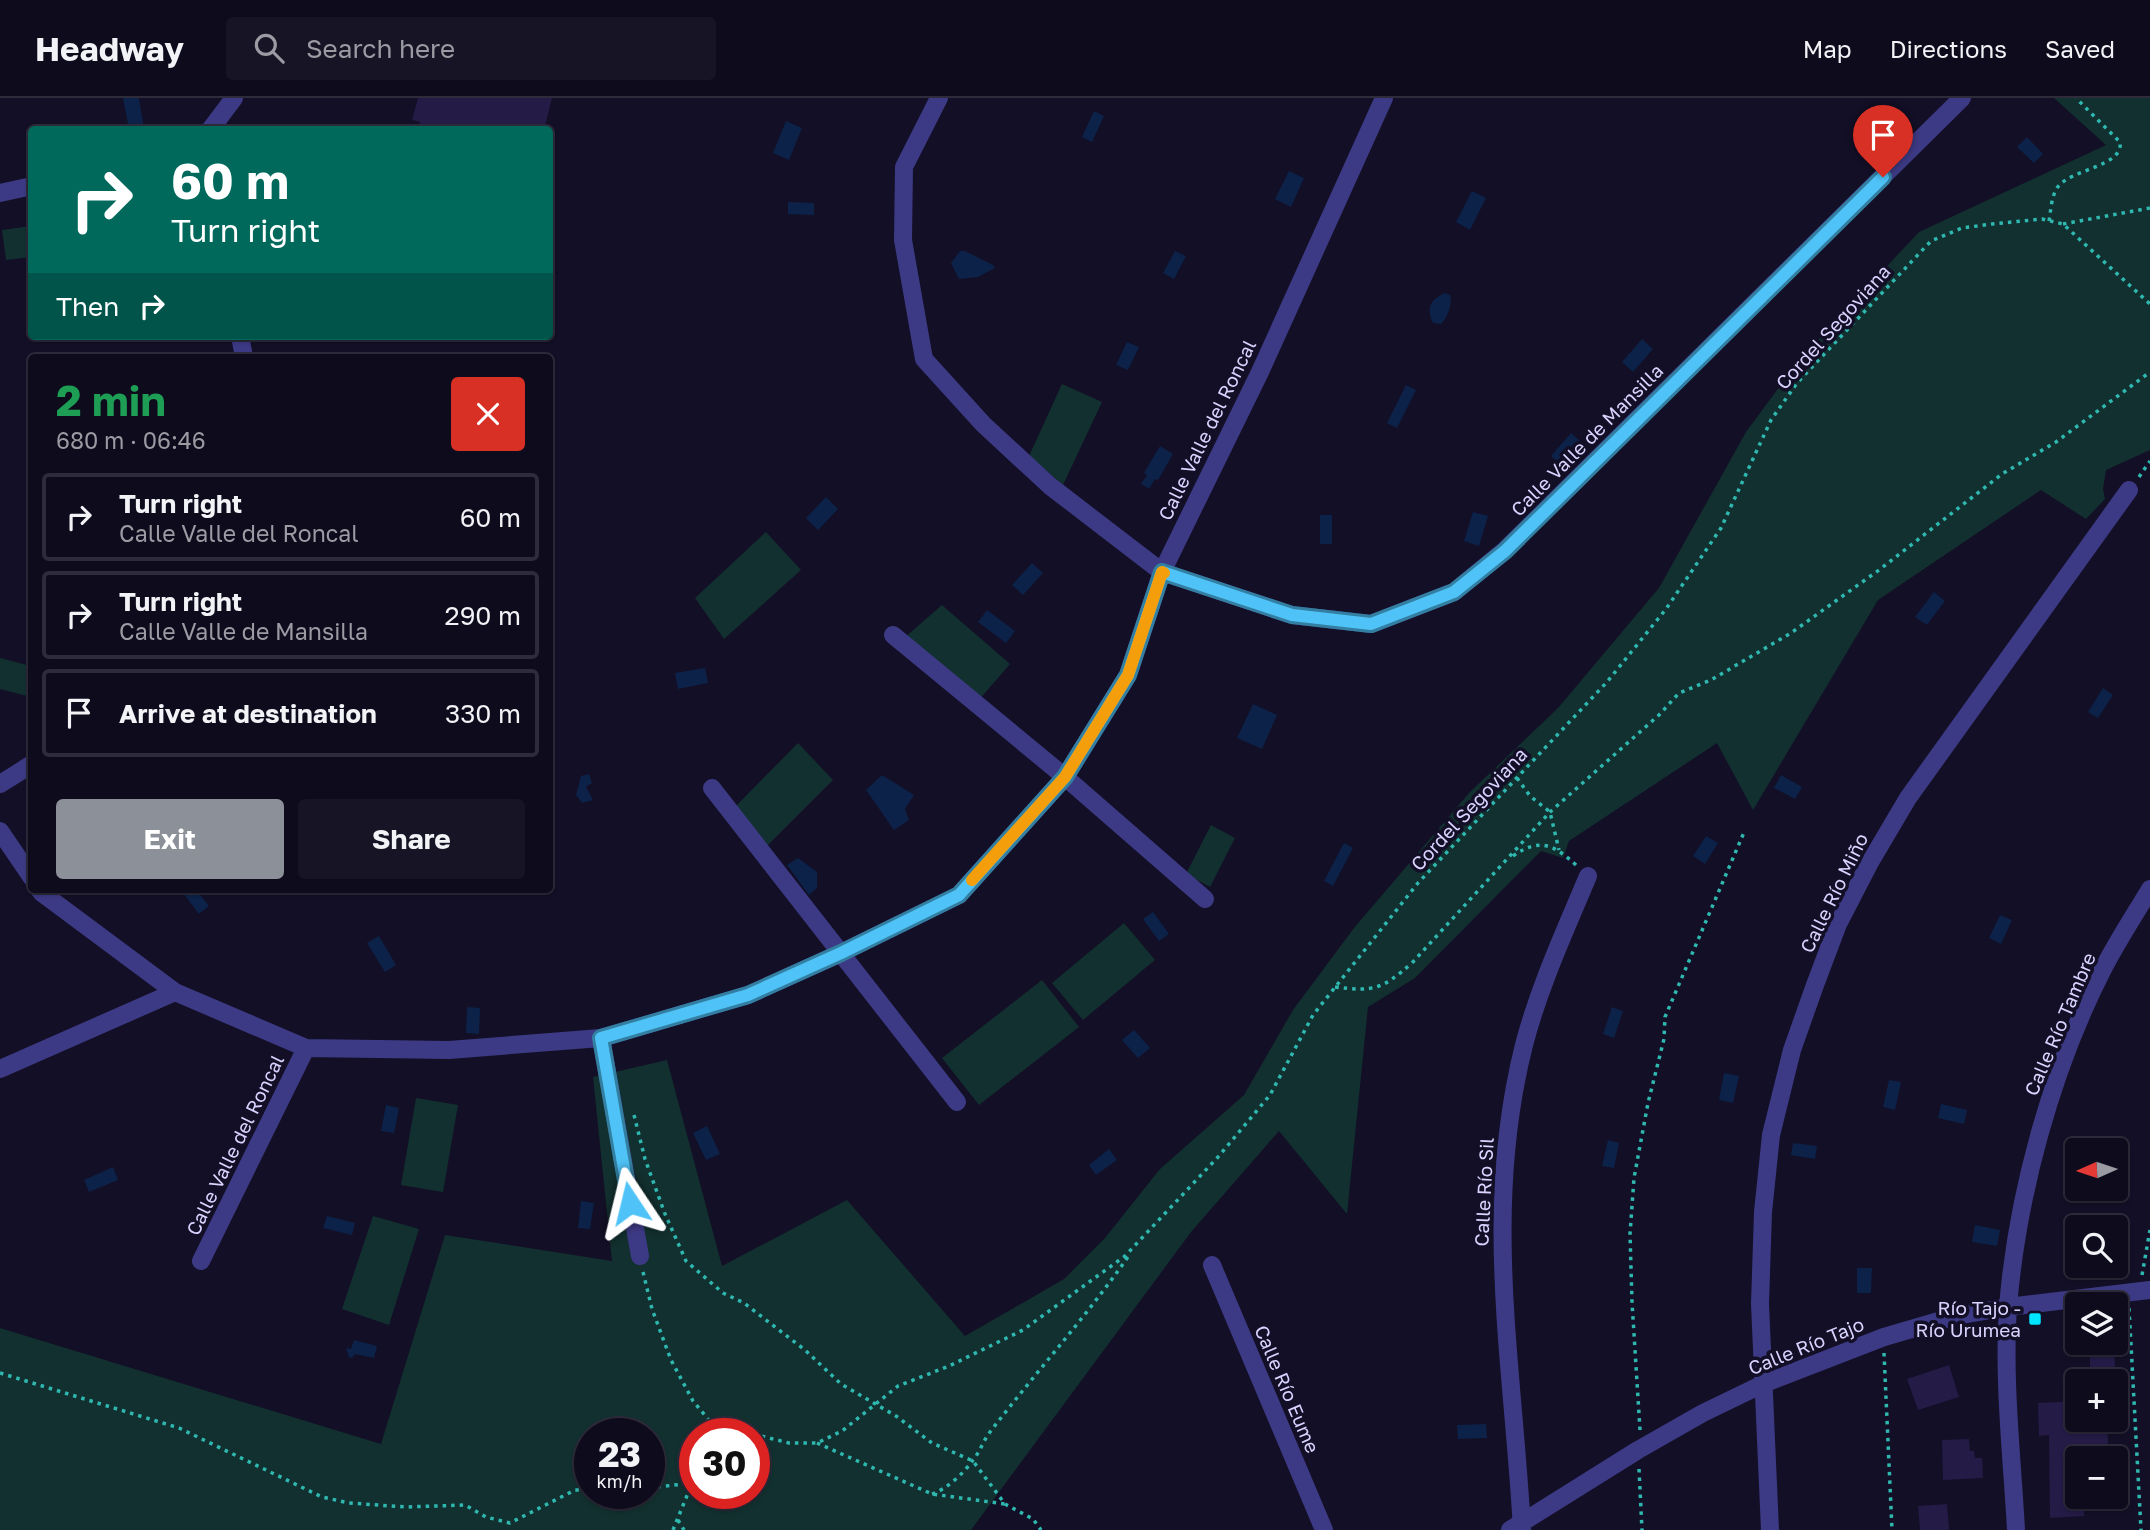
<!DOCTYPE html>
<html lang="en">
<head>
<meta charset="utf-8">
<style>
  :root { --surface:#0e0b1c; --page:#171425; --text:#f1f3f6; --muted:#9b9ba3; --line:#2e2b3b; --accent:#8c9099 }
  body { margin:0; font-family:"Golos Text",sans-serif; background:var(--page); color:var(--text); height:100vh; display:flex; flex-direction:column; font-size:26px; white-space:nowrap }
  * { box-sizing:border-box; margin:0 }
  p { font-size:23px; color:var(--muted) }
  .icon { flex:none; width:38px; height:38px; fill:none; stroke:currentColor; stroke-width:2; stroke-linecap:round; stroke-linejoin:round }
  .map { position:relative; flex:1; overflow:hidden }
  .drawer { position:absolute; left:28px; top:256px; width:525px; height:539px; display:flex; flex-direction:column; background:var(--surface); border-radius:7px; box-shadow:0 2px 5px #0004,0 0 0 2px var(--line) }
  .drawer>* { flex:none }
  .guide { position:absolute; left:28px; top:28px; width:525px; height:214px; border-radius:7px; box-shadow:0 2px 5px #0004,0 0 0 2px var(--line); background:#00695c; color:#fff; overflow:hidden }
  .needle { width:46px; rotate:267deg }
  .tools { position:absolute; left:2065px; top:1040px; display:grid; gap:14px }
  .tools a { display:grid; place-items:center; width:63px; height:63px; border-radius:7px; background:var(--surface); box-shadow:0 2px 5px #0004,0 0 0 2px var(--line); font-size:35px }
  .speed { position:absolute; left:574px; top:1320px; display:flex; gap:14px; font-size:35px; font-weight:700; text-align:center }
  .speed>* { display:grid; place-content:center; width:91px; height:91px; border-radius:50%; background:var(--surface); box-shadow:0 2px 5px #0004,0 0 0 2px var(--line); line-height:1 }
  .speed small { font-size:18px; font-weight:400 }
  .speed .limit { border:10px solid #d22; background:#fff; color:#111 }
  .pin { position:absolute; display:grid; place-items:center; width:60px; height:60px; color:#fff; margin:-72px -30px; border-radius:50% 50% 50% 0; rotate:-45deg; box-shadow:0 0 7px #0007 }
  .pin .icon { rotate:45deg }
  .me { position:absolute; width:77px; margin:-38px; rotate:350deg; stroke-linejoin:round; filter:drop-shadow(0 0 5px #0008) }
  .turn { display:flex; align-items:center; gap:24px; height:147px; padding:0 28px; font-size:32px }
  .turn .icon { width:91px; height:91px; stroke-width:2.5 }
  .turn b { display:block; font-size:49px; line-height:60px }
  .then { display:flex; align-items:center; height:66px; padding:0 28px; background:#0003; gap:14px; font-size:26px }
  .round { display:grid; place-items:center; flex:none; width:74px; height:74px; border-radius:7px; background:var(--page) }
  .overview { display:flex; align-items:center; justify-content:space-between; height:119px; padding:0 28px }
  h1 { font-size:42px; font-weight:700; line-height:52px; color:#1e9e55 }
  .primary-button { display:flex; gap:14px; margin-top:auto; padding:14px 28px }
  .primary-button a { flex:1; height:80px; border-radius:7px; background:var(--accent); color:#fff; font-size:28px; font-weight:700; line-height:80px; text-align:center }
  .primary-button a+a { background:var(--page); color:var(--text) }
  ul { padding:0; list-style:none }
  li { display:flex; align-items:center; gap:21px; height:88px; margin:0 14px 10px; padding:0 14px; border:4px solid var(--line); border-radius:7px }
  li div { flex:1 }
  li b { display:block; font-size:26px }
  li em { font-style:normal }
  header { display:flex; align-items:center; gap:42px; box-sizing:border-box; height:98px; padding:0 35px; background:var(--surface); border-bottom:2px solid var(--line) }
  header strong { font-size:33px }
  nav { display:flex; gap:38px; margin-inline-start:auto; font-size:24px }
  .search { width:490px; height:63px; background:var(--page); display:flex; align-items:center; gap:18px; box-sizing:border-box; padding:0 24px; border-radius:7px; color:var(--muted); font-size:26px }
  .map>svg:first-child { display:block }
  .green { fill:#12302f; fill-rule:evenodd }
  .water { fill:#0c2248 }
  .building { fill:#241b47 }
  .lines { fill:none; stroke-linecap:round; stroke-linejoin:round }
  .path { stroke:#2fb8b0; stroke-width:3.5; stroke-dasharray:3.5 5; stroke-linecap:butt }
  .minor { stroke:#3d3a85; stroke-width:18 }
  .route-casing { stroke:#337fa1; stroke-width:18 }
  .route { stroke:#4fc3f7; stroke-width:12 }
  .slow { stroke:#f59e0b; stroke-width:12 }
  .poi-dot { fill:#00e5ff; stroke:#130f26; stroke-width:2.5 }
  .labels { text-anchor:middle; stroke-width:7; stroke-linejoin:round; paint-order:stroke }
  .street-label { font-size:19px; fill:#d9d4ff; stroke:#130f26 }
  .poi-label { font-size:19px; fill:#d9d4ff; stroke:#130f26; text-anchor:end }
</style>
</head>
<body>
<header>
<strong>Headway</strong>
<div class="search"><svg class="icon" aria-label="search" viewBox="0 0 24 24"><circle cx="10" cy="10" r="6"/><path d="M15 15l6 6"/></svg>Search here</div>
<nav><a>Map</a><a>Directions</a><a>Saved</a></nav>
</header>
<div class="map">
<svg width="2150" height="1432" viewBox="0 0 2150 1432">
  <rect width="100%" height="100%" fill="#130f26"/>
  <path class="green" d="M2054 0H2150V352L2106 372 2103 391 2105 401 2086 421 2041 392 1878 502 1753 712 1717 645 1569 743 1563 760 1541 753 1415 880 1368 909 1347 1116 1279 1033 1191 1134 971 1432H0V1230L381 1346 445 1137 612 1163 593 979 667 962 722 1168 847 1102 965 1238 1064 1181 1105 1140 1160 1071 1244 997 1293 912 1354 830 1469 695 1558 610 1659 490 1746 334 1800 261 1919 134 2106 47ZM590 1335H649V1395H590ZM695 1335H754V1395H695Z
    M31 128V159L6 162 2 132Z
    M1062 286 1102 304 1063 387 1029 358Z
    M766 434 801 472 724 541 695 500Z
    M942 507 1010 566 978 603 904 540Z
    M0 560 31 568V599L0 591Z
    M798 645 833 682 765 750 733 711Z
    M1211 727 1235 740 1210 789 1186 776Z
    M1124 825 1155 862 1083 922 1052 885Z
    M1042 882 1079 929 979 1007 942 960Z
    M416 1000 458 1007 443 1094 401 1087Z
    M373 1118 419 1131 389 1227 342 1211Z"/>
  <path class="water" d="M123 0H139L144 31H129Z
    M1094 13 1104 18 1092 44 1082 39Z
    M786 23 802 30 789 62 773 55Z
    M2027 39 2043 56 2034 65 2017 49Z
    M1289 73 1304 80 1291 109 1275 101Z
    M1472 93 1486 100 1470 132 1456 124Z
    M788 104 814 105V117L788 116Z
    M960 153H965L993 167 995 170 978 179 959 181 951 165Z
    M1175 153 1186 158 1174 181 1163 175Z
    M1445 195 1450 197C1453 205 1447 221 1441 226L1433 225C1426 211 1430 201 1445 195Z
    M1642 241 1653 251 1633 274 1622 264Z
    M1127 244 1139 249 1128 272 1116 267Z
    M1406 287 1416 292 1397 330 1387 325Z
    M1571 335 1581 344 1560 367 1551 358Z
    M1160 348 1173 356 1158 382 1155 381 1149 391 1141 386 1147 377 1144 375Z
    M826 399 838 411 818 432 806 420Z
    M1473 414 1488 418 1479 448 1464 443Z
    M1320 417H1332V446H1320Z
    M1032 465 1043 475 1023 497 1012 487Z
    M1934 494 1945 503 1927 527 1915 519Z
    M987 512 1015 533 1006 545 978 524Z
    M705 570 708 585 678 591 675 575Z
    M2103 590 2113 597 2098 620 2088 614Z
    M1253 606 1277 617 1262 651 1237 640Z
    M589 676 592 685 586 689 593 702 582 705 576 697 581 678Z
    M882 677 914 697 905 711 909 722 894 732 866 692Z
    M1781 677 1802 689 1795 701 1774 690Z
    M1706 738 1718 745 1705 766 1693 758Z
    M1344 745 1353 750 1333 788 1324 783Z
    M798 760 817 774V790L809 797 787 767Z
    M188 791H196L209 808 199 816 183 795Z
    M1153 814 1169 836 1159 843 1143 821Z
    M2000 817 2012 822 2001 846 1989 840Z
    M379 838 396 867 385 874 367 845Z
    M467 909 480 910 479 936 466 935Z
    M1612 909 1623 913 1614 940 1603 936Z
    M1134 932 1150 950 1138 960 1122 942Z
    M1724 975 1739 978 1733 1005 1719 1002Z
    M1889 982 1901 984 1895 1012 1883 1009Z
    M1941 1006 1967 1012 1964 1026 1938 1020Z
    M386 1007 399 1010 394 1035 381 1033Z
    M707 1028 720 1056 706 1062 693 1035Z
    M1608 1042 1619 1045 1614 1070 1602 1068Z
    M1793 1045 1817 1048 1815 1061 1791 1057Z
    M1109 1051 1117 1062 1096 1077 1089 1067Z
    M113 1069 118 1082 89 1094 84 1082Z
    M581 1103 594 1105 590 1131 578 1130Z
    M327 1118 355 1125 352 1137 323 1130Z
    M1975 1127 2000 1132 1997 1148 1972 1144Z
    M1857 1170H1872L1871 1195H1857Z
    M354 1242 377 1248 374 1260 355 1256 352 1260 349 1259 346 1250 351 1251Z
    M1486 1326 1487 1340 1458 1341 1457 1327Z"/>
  <path class="building" d="M418 0H552L544 32H418L420 24 412 22Z
    M2090 1244H2114L2115 1270 2090 1271Z
    M1949 1267 1959 1299 1918 1312 1907 1281Z
    M2077 1303V1321H2107L2108 1347 2077 1349V1398H2084V1418L2050 1420 2049 1337 2039 1338 2038 1305Z
    M1969 1341 1970 1353H1974L1975 1360H1982L1983 1380 1943 1382 1942 1342Z
    M1947 1406 1949 1432H1920L1918 1408Z"/>
  <g class="lines">
    <path class="path" d="M2049 123C2051 112 2051 100 2057 90 2069 71 2124 69 2120 44L2076 0
      M2063 126 2150 110
      M2139 379 2150 363
      M1517 680 1530 698 1550 714 1559 752
      M1513 758C1540 739 1554 747 1576 767
      M1335 889C1375 894 1382 891 1412 865L1550 714 1659 617 1679 595 1711 582 1791 535 1879 472 2002 376 2056 344 2150 274
      M634 1017 645 1061 665 1116 686 1163 723 1195 744 1205 805 1252 841 1286 896 1318 932 1345 973 1363 1005 1406 1033 1421 1041 1432
      M643 1174 652 1211 671 1262 693 1303 708 1321 713 1335
      M2142 1177 2150 1132
      M2129 1210 2141 1432
      M1884 1255 1892 1432
      M0 1275 179 1330 322 1399 349 1405 406 1409 465 1407 486 1419 510 1425 575 1392H590
      M1640 1332 1632 1204 1630 1136 1634 1080 1648 1005 1664 941 1665 919 1745 732
      M754 1339 757 1337 789 1345H817L842 1333 898 1288 949 1268 1023 1232 1125 1158 1218 1059 1270 997 1313 917 1418 785 1607 584 1666 511 1721 430 1771 322 1797 285 1931 143 1962 130 1992 126 2042 121 2063 126 2150 206
      M817 1345 932 1396 1005 1406
      M1639 1371 1642 1432
      M649 1390 692 1385
      M932 1396C947 1391 964 1375 973 1362 980 1354 983 1343 990 1334 1036 1274 1087 1218 1130 1156
      M678 1422 684 1432
      M673 1432 695 1378"/>
    <path class="minor" d="M939 0 904 69 903 142 924 261 983 326 1050 388 1162 474 1292 517 1371 526 1454 494 1505 452 1962 0
      M210 32 234 0
      M0 95 32 88
      M240 238 244 259
      M893 537 1065 679 1205 801
      M0 686 32 666
      M712 690 957 1004
      M0 733 32 780
      M39 791 42 795 175 894 306 950 449 952 601 940 748 897 841 855 959 797 1065 679 1128 577 1162 474 1260 274 1384 0
      M601 940 640 1158
      M0 971 175 894
      M201 1163 306 950
      M1212 1167 1324 1432
      M1510 1432 1638 1352 1703 1315 1763 1286 1884 1239 1956 1218 2008 1209 2150 1192
      M1522 1432C1513 1265 1482 1113 1524 947 1539 889 1565 833 1588 778
      M1770 1432 1760 1206 1763 1114 1771 1037 1792 952 1815 887 1838 826 1869 766 1908 700 2129 392
      M2016 1432C2012 1358 2003 1283 2008 1209 2017 1098 2051 973 2102 873 2116 845 2134 818 2150 791"/>
  </g>
  <g class="lines">
    <defs>
      <path id="route" d="M630 1105 601 940 748 897 841 855 959 797 1065 679 1128 577 1162 474 1292 517 1371 526 1454 494 1505 453 1883 79"/>
    </defs>
    <use href="#route" class="route-casing"/>
    <use href="#route" class="route"/>
    <path class="slow" d="M972 782 1065 679 1128 577 1162 474 1164 475"/>
  </g>
  <rect class="poi-dot" x="2028" y="1214" width="14" height="14" rx="3.5"/>
  <g class="labels">
    <g class="street-label">
      <text transform="translate(1833 229) rotate(-48)" y="7">Cordel Segoviana</text>
      <text transform="translate(1207 332) rotate(-64)" y="7">Calle Valle del Roncal</text>
      <text transform="translate(1587 342) rotate(-45)" y="7">Calle Valle de Mansilla</text>
      <text transform="translate(1469 711) rotate(-47)" y="7">Cordel Segoviana</text>
      <text transform="translate(1834 795) rotate(-64)" y="7">Calle Río Miño</text>
      <text transform="translate(2060 926) rotate(-67)" y="7">Calle Río Tambre</text>
      <text transform="translate(235 1047) rotate(-64)" y="7">Calle Valle del Roncal</text>
      <text transform="translate(1484 1094) rotate(-87)" y="7">Calle Río Sil</text>
      <text transform="translate(1806 1248) rotate(-22)" y="7">Calle Río Tajo</text>
      <text transform="translate(1287 1291) rotate(67)" y="7">Calle Río Eume</text>
    </g>
    <g class="poi-label">
      <text x="2021" y="1217">Río Tajo -<tspan x="2021" dy="22">Río Urumea</tspan></text>
    </g>
  </g>
</svg>
<div class="tools">
<a><svg class="needle" viewBox="-14 -14 28 28"><path d="M0-13l5 13h-10z" fill="#e53935"/><path d="M0 13l5-13h-10z" fill="#9b9ba3"/></svg></a>
<a><svg class="icon" aria-label="search" viewBox="0 0 24 24"><circle cx="10" cy="10" r="6"/><path d="M15 15l6 6"/></svg></a>
<a><svg class="icon" aria-label="layers" viewBox="0 0 24 24"><path d="M12 4l9 5-9 5-9-5zM3 14l9 5 9-5"/></svg></a>
<a>+</a>
<a>−</a>
</div>
<div class="speed"><div>23<small>km/h</small></div><div class="limit">30</div></div>
<div class="pin" style="left:1883px;top:79px;background:#d93025"><svg class="icon" aria-label="arrive" viewBox="0 0 24 24"><path d="M6 21V4h12l-3 4 3 4H6"/></svg></div>
<svg class="me" style="left:630px;top:1105px" viewBox="-20 -20 40 40"><path d="M0-17L14 15 0 8-14 15z" fill="#4fc3f7" stroke="#fff" stroke-width="4"/></svg>
<div class="guide">
<div class="turn"><svg class="icon" aria-label="right" viewBox="0 0 24 24"><path d="M7 20v-9h11M14 6l5 5-5 5"/></svg><div><b>60 m</b>Turn right</div></div>
<div class="then">Then<svg class="icon" aria-label="right" viewBox="0 0 24 24"><path d="M7 20v-9h11M14 6l5 5-5 5"/></svg></div>
</div>
<section class="drawer">
<div class="overview"><div><h1>2 min</h1><p>680 m · 06:46</p></div><a class="round" style="background:#d93025;color:#fff"><svg class="icon" aria-label="close" viewBox="0 0 24 24"><path d="M6 6l12 12M18 6L6 18"/></svg></a></div>
<ul>
<li><svg class="icon" aria-label="right" viewBox="0 0 24 24"><path d="M7 20v-9h11M14 6l5 5-5 5"/></svg><div><b>Turn right</b><p>Calle Valle del Roncal</p></div><em>60 m</em></li>
<li><svg class="icon" aria-label="right" viewBox="0 0 24 24"><path d="M7 20v-9h11M14 6l5 5-5 5"/></svg><div><b>Turn right</b><p>Calle Valle de Mansilla</p></div><em>290 m</em></li>
<li><svg class="icon" aria-label="arrive" viewBox="0 0 24 24"><path d="M6 21V4h12l-3 4 3 4H6"/></svg><div><b>Arrive at destination</b></div><em>330 m</em></li>
</ul>
<div class="primary-button"><a>Exit</a><a>Share</a></div>
</section>
</div>
</body>
</html>
